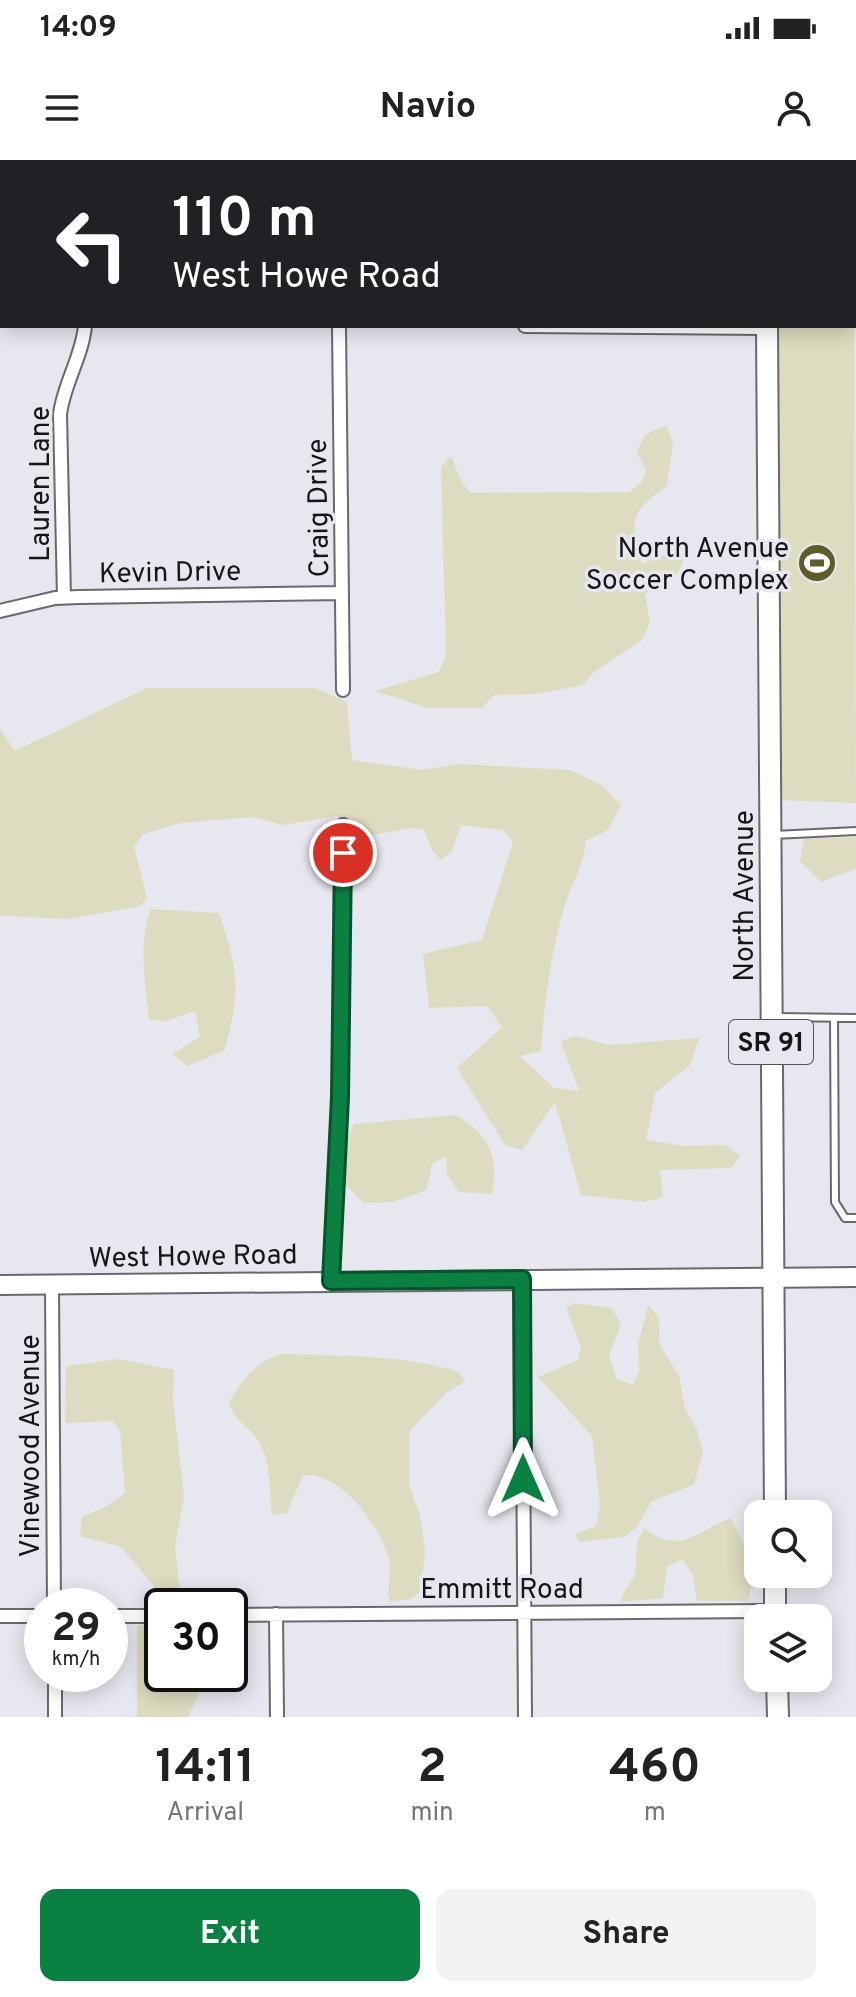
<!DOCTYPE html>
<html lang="en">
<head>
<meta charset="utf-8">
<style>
  :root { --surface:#fff; --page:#f2f2f2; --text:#222; --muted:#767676; --accent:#0b8043 }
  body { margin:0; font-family:Overpass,sans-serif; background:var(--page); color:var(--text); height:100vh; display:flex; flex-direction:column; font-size:30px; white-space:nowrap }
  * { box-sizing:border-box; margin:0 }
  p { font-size:26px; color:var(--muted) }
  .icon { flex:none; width:44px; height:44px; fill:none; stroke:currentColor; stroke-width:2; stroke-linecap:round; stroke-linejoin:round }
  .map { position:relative; height:1557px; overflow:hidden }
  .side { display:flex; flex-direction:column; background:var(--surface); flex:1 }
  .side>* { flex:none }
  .guide { position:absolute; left:0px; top:0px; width:856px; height:168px; box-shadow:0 4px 20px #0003; background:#202124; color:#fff; overflow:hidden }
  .fabs { position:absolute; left:744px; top:1340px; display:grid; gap:16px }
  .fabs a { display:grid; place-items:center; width:88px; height:88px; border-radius:16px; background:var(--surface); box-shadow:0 4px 20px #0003; font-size:40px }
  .speed { position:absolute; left:24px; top:1428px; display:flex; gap:16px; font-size:40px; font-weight:700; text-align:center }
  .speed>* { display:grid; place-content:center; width:104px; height:104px; border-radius:50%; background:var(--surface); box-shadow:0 4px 20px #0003; line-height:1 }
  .speed small { font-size:20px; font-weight:400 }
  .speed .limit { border:4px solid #111; border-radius:12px; background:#fff; color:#111 }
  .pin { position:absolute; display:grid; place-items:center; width:68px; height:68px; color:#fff; margin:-34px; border:4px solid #fff; border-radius:50%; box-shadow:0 2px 8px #0007 }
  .me { position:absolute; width:88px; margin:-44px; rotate:0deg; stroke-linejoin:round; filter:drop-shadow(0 0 6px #0008) }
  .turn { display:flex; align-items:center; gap:28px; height:168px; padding:0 40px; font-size:36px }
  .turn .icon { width:104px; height:104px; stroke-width:2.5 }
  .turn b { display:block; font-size:56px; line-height:68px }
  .eta { display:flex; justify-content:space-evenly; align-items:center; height:136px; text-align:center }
  .eta b { font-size:48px; font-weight:700; line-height:56px }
  .action { display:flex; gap:16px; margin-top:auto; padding:16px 40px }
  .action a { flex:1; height:92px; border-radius:16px; background:var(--accent); color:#fff; font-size:32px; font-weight:700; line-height:92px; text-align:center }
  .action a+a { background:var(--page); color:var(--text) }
  .status { display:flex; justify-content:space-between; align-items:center; height:56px; padding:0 40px; background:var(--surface); direction:ltr }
  .status svg { height:22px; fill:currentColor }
  header { display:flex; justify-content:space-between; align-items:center; height:104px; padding:0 40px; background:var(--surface); font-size:36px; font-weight:700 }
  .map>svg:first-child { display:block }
  .green { fill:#dddcc0 }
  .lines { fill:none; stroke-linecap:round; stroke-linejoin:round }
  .service-casing { stroke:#68696f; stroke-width:10 }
  .minor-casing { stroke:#68696f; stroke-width:16 }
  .secondary-casing { stroke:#68696f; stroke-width:22 }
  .primary-casing { stroke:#68696f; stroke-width:24 }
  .service { stroke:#fff; stroke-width:6 }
  .minor { stroke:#fff; stroke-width:12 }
  .secondary { stroke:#fff; stroke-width:18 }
  .primary { stroke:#fff; stroke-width:20 }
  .route-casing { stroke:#07532c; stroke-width:20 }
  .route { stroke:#0b8043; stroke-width:14 }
  .labels { text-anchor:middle; stroke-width:7; stroke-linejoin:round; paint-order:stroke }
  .shield { fill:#e7e8ef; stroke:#545558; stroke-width:2 }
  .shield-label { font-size:26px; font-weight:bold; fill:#151618 }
  .street-label { font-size:28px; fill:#151618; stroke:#e7e8ef }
  .poi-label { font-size:28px; fill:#151618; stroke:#e7e8ef; text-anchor:end }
</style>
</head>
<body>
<div class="status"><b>14:09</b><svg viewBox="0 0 49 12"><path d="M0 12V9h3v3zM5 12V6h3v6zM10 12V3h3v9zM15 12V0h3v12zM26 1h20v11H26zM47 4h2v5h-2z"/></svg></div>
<header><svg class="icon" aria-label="menu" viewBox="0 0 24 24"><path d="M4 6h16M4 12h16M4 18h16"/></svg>Navio<svg class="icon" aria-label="person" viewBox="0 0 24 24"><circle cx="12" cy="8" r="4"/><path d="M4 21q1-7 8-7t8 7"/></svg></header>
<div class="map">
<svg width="856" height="1557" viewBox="0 0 856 1557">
  <rect width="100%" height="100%" fill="#e7e8ef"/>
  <path class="green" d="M854 96 856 643 781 640 775 166H854Z
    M666 265 673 283 667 326C629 354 630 359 642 404L677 390 685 397 677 415 645 434 650 463 641 481 593 513 583 525 536 534 494 535 482 548H427L375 531 439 512 446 494 441 307 451 296 462 323 471 333 629 332 642 322 646 309 636 292 646 274Z
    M147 528H316L347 542 352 600 422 610 458 604 571 610 603 626 621 645 608 670 586 681C583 707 573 721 565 745 551 791 544 843 541 891L520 896 554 928 579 931 561 881 575 876 609 885 699 878 690 905 655 933 646 980 685 986 725 985 740 996 731 1008 660 1010 663 1037 644 1042 581 1035 555 942 522 990 505 985 457 908 502 867 487 846 429 848 423 794 482 780 513 682 503 670 461 665 452 691 441 700 432 690 424 670 412 668 356 678 338 656 283 665 253 657 181 663 143 674 134 687 147 738 141 746 69 759 0 756V569L15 591Z
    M856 677V709L821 722 800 701 804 679Z
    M151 749 219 753C238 810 242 832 224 891L187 906 172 894 200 877 195 851 166 861 149 860C146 824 137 783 151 749Z
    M456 955C490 976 499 995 492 1034L459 1032 447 1014V996L432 1004 427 1030 392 1042 364 1043 344 1023 342 991 354 964Z
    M574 1143 612 1148 621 1165 609 1195 617 1219 633 1225 639 1211 638 1184 648 1145 659 1157 660 1185 679 1216 685 1248 697 1270 703 1292 694 1324 651 1342 637 1367 624 1377 579 1382 575 1374 596 1366 600 1346 592 1276 538 1217 578 1200 581 1187 566 1148Z
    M281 1194C341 1196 402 1194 459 1212L465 1222 446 1233 409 1272V1325L420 1355 425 1390 421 1431 411 1439 390 1442C385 1426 393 1413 389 1399 379 1365 342 1312 303 1315L287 1353 272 1355C269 1328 272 1299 255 1276 244 1263 234 1260 229 1242 244 1219 254 1203 281 1194Z
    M119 1199 174 1210 173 1240 184 1336 175 1387 180 1432 174 1441 155 1427 121 1387 80 1376 82 1357 105 1347 125 1333 120 1271 113 1261 65 1263 66 1206Z
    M730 1358C745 1384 757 1412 748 1441H697L693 1415 682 1399 667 1407 663 1438 623 1442 621 1437 635 1416 637 1382 644 1368C677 1396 697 1372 730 1358Z
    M162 1460V1514H204V1522L188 1557H137V1466Z"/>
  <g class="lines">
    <defs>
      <path id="service" d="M854 89H856
        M854 133H856
        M774 675 856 671
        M776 857 856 858
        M834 858 835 1042 845 1058H856"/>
      <path id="minor" d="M0 48H2
        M339 166 343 530
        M525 166 767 168
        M64 437 60 254C64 223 82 197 85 166
        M0 451 55 438 79 437 342 433
        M522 1119 525 1557
        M331 1121 340 937 343 665
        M52 1125 54 1446
        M276 1454 277 1557
        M230 1455 775 1451
        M0 1456H42
        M110 1456H162
        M55 1514V1557"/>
      <path id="secondary" d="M0 1125 856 1117"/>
      <path id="primary" d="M765 0V2
        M767 166 775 1354
        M775 1458V1414
        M777 1518 778 1557"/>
    </defs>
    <use href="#service" class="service-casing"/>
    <use href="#minor" class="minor-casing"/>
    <use href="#secondary" class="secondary-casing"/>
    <use href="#primary" class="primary-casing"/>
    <use href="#service" class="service"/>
    <use href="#minor" class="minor"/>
    <use href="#secondary" class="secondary"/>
    <use href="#primary" class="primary"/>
  </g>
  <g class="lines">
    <defs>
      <path id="route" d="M343 693 340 937 331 1121 522 1119 523 1319"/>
    </defs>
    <use href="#route" class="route-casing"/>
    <use href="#route" class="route"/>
  </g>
  <defs>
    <symbol id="stadium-disc" viewBox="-11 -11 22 22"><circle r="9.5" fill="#5f5c29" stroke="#e7e8ef"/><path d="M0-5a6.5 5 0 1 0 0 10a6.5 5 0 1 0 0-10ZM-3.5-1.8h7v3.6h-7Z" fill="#fff"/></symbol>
  </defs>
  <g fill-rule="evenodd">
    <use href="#stadium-disc" x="795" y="381" width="44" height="44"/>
  </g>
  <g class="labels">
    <rect class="shield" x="729" y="860" width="84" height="44" rx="6"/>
    <g class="shield-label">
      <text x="771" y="891">SR 91</text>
    </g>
    <g class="street-label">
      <text transform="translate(39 324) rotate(-90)" y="10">Lauren Lane</text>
      <text transform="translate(317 348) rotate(-91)" y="10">Craig Drive</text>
      <text transform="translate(170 411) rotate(-1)" y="10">Kevin Drive</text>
      <text transform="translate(743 736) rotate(-90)" y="10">North Avenue</text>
      <text transform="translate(193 1095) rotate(-1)" y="10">West Howe Road</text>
      <text transform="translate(29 1286) rotate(-90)" y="10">Vinewood Avenue</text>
      <text x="502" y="1438">Emmitt Road</text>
    </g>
    <g class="poi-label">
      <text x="789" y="397">North Avenue<tspan x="789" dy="32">Soccer Complex</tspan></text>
    </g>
  </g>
</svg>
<div class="fabs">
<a><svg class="icon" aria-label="search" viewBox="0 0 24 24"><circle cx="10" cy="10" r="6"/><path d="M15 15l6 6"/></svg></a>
<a><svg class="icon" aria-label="layers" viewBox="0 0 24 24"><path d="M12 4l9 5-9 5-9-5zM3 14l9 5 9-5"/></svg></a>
</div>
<div class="speed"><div>29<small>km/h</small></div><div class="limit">30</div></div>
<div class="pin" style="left:343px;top:693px;background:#d93025"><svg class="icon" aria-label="arrive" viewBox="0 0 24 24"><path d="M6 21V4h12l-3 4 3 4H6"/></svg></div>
<svg class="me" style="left:523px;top:1319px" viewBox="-20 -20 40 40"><path d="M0-17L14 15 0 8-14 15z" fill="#0b8043" stroke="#fff" stroke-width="4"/></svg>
<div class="guide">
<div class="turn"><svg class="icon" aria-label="left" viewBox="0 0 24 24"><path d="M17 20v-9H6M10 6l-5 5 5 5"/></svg><div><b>110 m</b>West Howe Road</div></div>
</div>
</div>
<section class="side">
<div class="eta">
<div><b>14:11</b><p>Arrival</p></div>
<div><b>2</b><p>min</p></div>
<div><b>460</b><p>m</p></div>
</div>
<div class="action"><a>Exit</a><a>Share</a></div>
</section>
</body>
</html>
